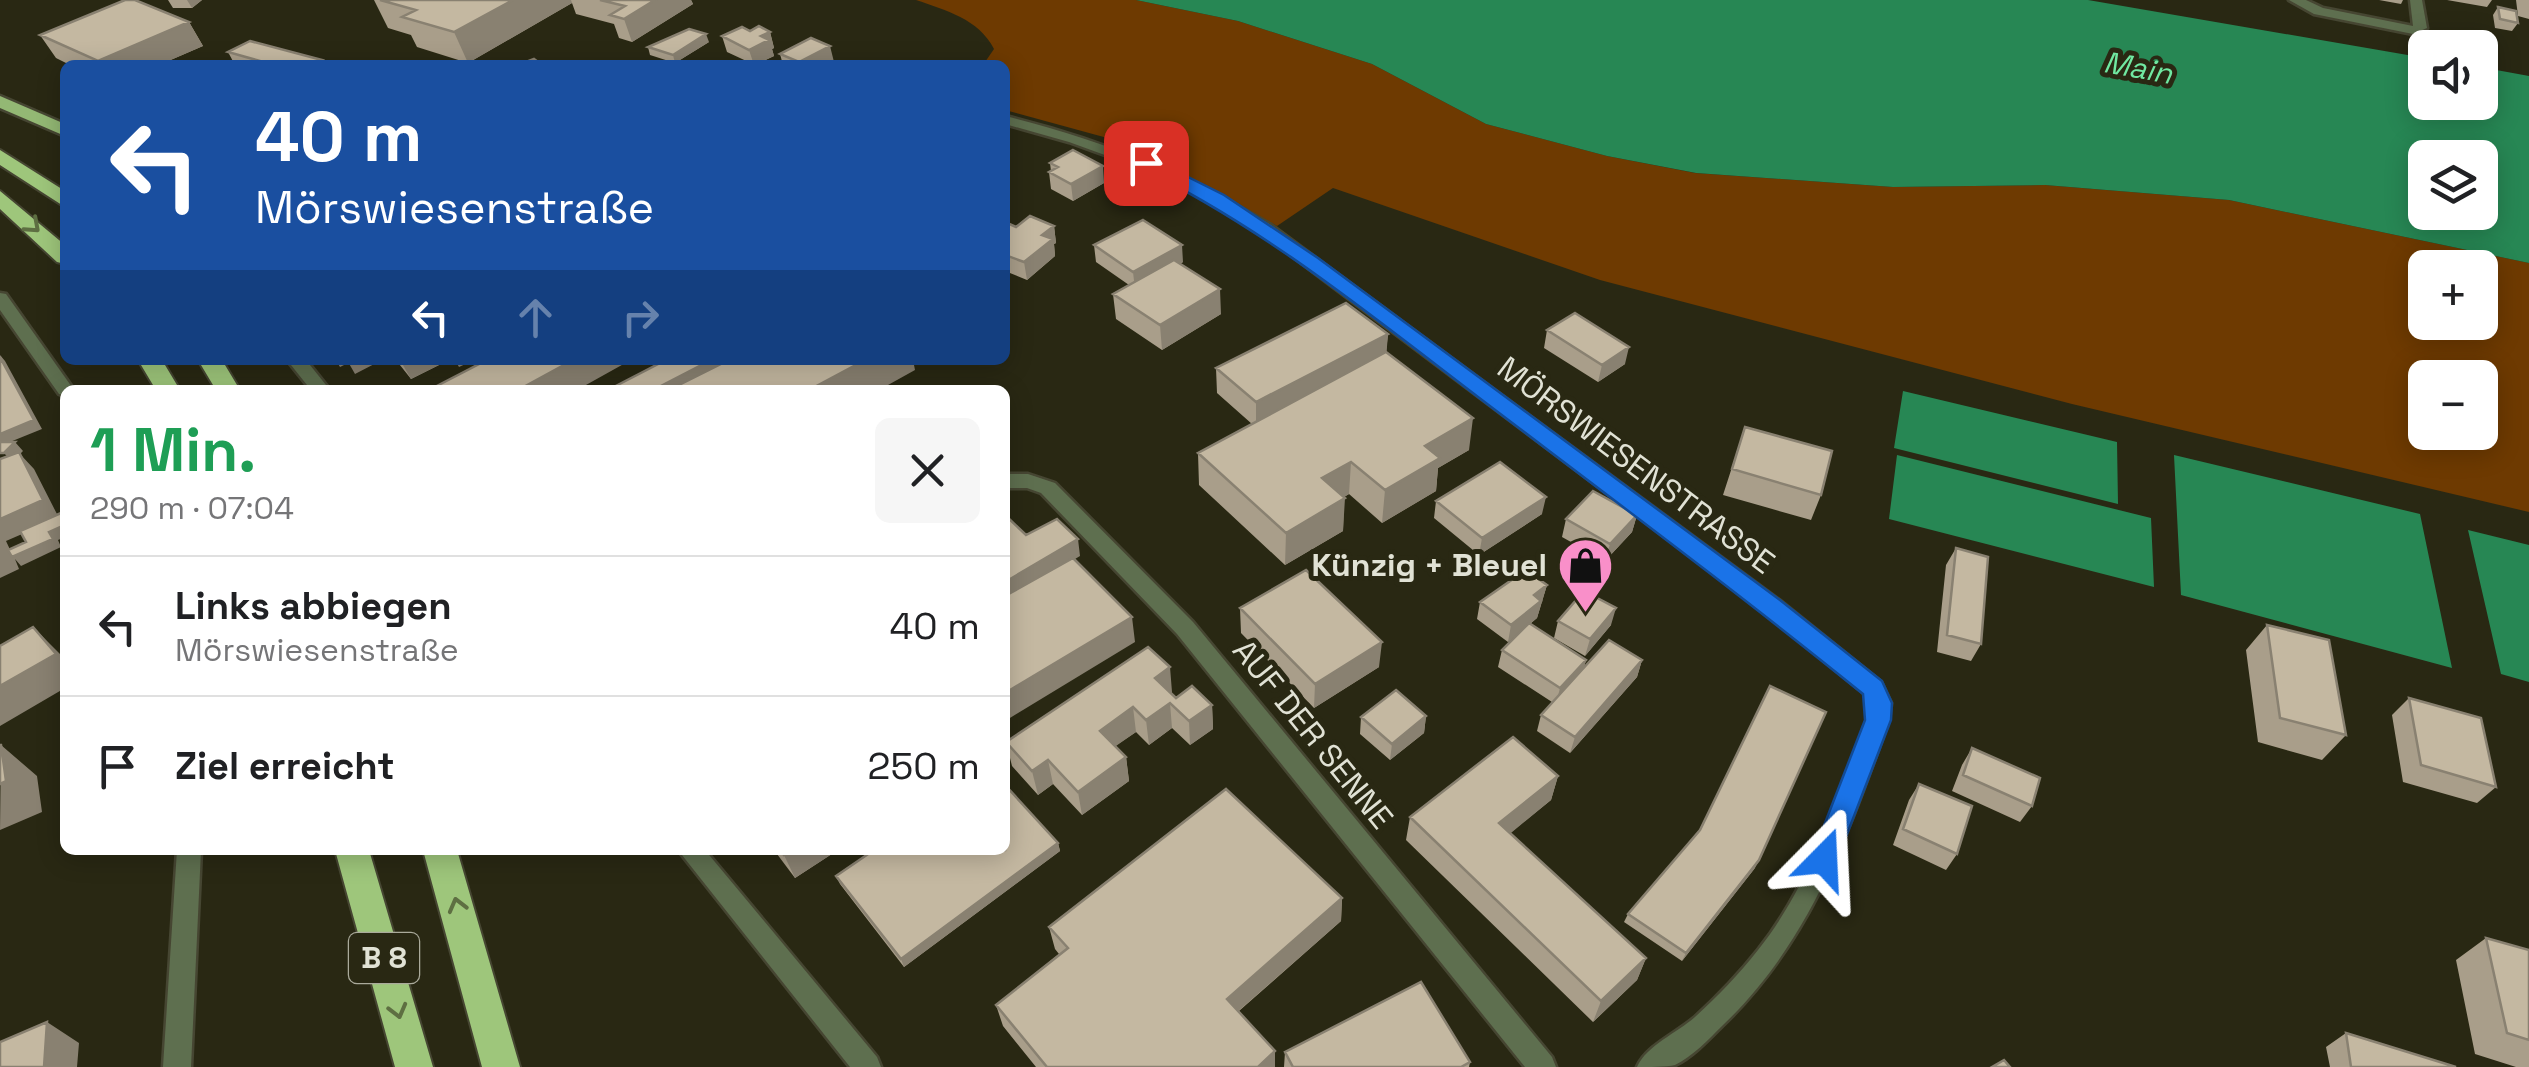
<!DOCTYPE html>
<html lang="de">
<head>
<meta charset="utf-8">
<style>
  :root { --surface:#fff; --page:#f6f6f6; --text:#202124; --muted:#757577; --line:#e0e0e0 }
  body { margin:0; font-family:"Space Grotesk",sans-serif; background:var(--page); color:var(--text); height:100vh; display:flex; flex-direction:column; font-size:38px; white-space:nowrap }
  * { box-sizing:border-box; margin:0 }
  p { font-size:32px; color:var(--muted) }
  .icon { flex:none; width:55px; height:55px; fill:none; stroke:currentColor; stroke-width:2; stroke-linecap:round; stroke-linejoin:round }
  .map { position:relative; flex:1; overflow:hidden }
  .side { position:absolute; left:60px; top:385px; width:950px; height:470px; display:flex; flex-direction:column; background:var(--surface); border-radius:15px; box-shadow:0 5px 25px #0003 }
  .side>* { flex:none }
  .banner { position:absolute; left:60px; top:60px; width:950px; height:305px; border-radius:15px; box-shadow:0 5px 25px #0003; background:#1a4fa0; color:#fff; overflow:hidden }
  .controls { position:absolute; left:2408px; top:30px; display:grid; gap:20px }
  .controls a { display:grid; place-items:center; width:90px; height:90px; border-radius:15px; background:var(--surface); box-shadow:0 5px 25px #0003; font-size:50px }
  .pin { position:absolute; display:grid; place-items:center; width:85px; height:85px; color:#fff; margin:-42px; border-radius:20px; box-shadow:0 5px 15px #0006 }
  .me { position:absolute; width:110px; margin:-55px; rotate:21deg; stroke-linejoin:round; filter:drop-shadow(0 0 8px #0008) }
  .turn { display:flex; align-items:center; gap:35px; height:210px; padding:0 30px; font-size:45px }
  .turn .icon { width:130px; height:130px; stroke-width:2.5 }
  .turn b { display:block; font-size:70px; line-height:85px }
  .lanes { display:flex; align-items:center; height:95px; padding:0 30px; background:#0003; justify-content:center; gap:50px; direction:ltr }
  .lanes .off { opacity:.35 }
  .round { display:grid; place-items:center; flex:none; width:105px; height:105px; border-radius:15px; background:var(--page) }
  .head { display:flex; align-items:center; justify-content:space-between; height:170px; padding:0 30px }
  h1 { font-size:60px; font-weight:800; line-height:75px; color:#1e9e55 }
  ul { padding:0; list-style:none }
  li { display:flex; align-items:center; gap:30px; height:140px; padding:0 30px; border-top:2px solid var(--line) }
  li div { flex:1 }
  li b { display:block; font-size:38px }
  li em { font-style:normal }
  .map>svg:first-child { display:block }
  .green { fill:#6e3a01; fill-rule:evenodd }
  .water { fill:#278754; fill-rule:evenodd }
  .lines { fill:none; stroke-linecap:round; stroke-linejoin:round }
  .minor-casing { stroke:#464632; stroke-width:5 }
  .tertiary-casing { stroke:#464632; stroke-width:5 }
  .primary-casing { stroke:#464632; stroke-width:5 }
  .trunk-casing { stroke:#464632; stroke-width:4 }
  .minor { fill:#5e6f4f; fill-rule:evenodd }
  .tertiary { fill:#5e6f4f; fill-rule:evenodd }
  .primary { fill:#93b874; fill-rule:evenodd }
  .trunk { fill:#9ec67b; fill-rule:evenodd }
  .wall { fill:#a99e8a }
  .shaded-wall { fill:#898171 }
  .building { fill:#c4b8a1; stroke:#898171; stroke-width:2.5 }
  .oneway { stroke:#5e6f42 }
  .route { fill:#1a73e8; stroke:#114b97; stroke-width:2.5 }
  .labels { text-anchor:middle; stroke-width:10; stroke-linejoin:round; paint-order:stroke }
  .far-water-label { font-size:30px; font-style:italic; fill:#70e8a1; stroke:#292813 }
  .shield { fill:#292813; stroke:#aaaa9b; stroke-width:2.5 }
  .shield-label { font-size:30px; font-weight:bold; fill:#e1e2d5 }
  .street-label { font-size:32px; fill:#e1e2d5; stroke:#292813 }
  .poi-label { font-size:32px; font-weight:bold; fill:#e1e2d5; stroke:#292813; text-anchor:end }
</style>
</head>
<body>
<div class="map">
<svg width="2529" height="1067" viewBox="0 0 2529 1067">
  <rect width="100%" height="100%" fill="#292813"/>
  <path class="green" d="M916 0H1136L1238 21 1372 64 1486 124 1607 156 1695 173 1893 187 2045 185 2229 200 2529 263V512L2072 404 1600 280 1333 188 1277 226 1122 142 1005 110V65H983L994 49C979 19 945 10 916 0ZM2425 268H2480V322H2425ZM2425 378H2480V432H2425Z"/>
  <path class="water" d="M1136 0H2088L2425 58V102H2480V67L2529 76V263L2229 200 2045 185 1893 187 1696 173 1607 156 1486 124 1372 64 1238 21ZM2425 158H2480V212H2425Z
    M1903 391 2117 442 2118 504 1894 448Z
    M1897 455 2151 518 2154 587 1889 519Z
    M2174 455 2420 514 2452 668 2181 595Z
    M2468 530 2529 545V682L2501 674Z"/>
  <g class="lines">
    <defs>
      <path id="minor" d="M2289 0H2306L2323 8 2413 26 2410 0H2422L2427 28 2413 34 2314 14Z
        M1005 116C1100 139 1187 174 1271 225L1779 600 1881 682 1891 703 1889 720C1847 834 1812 940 1722 1026 1709 1039 1692 1057 1675 1065 1666 1067 1648 1067 1637 1067 1647 1045 1677 1033 1695 1017 1718 996 1739 974 1758 950 1811 884 1837 798 1867 720L1869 703 1865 694 1765 612 1259 231 1198 195 1135 166 1069 142 1005 124Z
        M1005 474H1028L1055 483 1193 622 1552 1057 1556 1067H1525L1177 634 1041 493 1027 488H1005Z"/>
      <path id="tertiary" d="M0 293 6 294 74 390H65V396L59 394 0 310Z
        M287 360H306L330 390H311Z
        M177 850H201L191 1067H163Z
        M678 850H705L877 1057 881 1067H850Z"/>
      <path id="primary" d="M0 96 65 124V136L0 108Z"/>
      <path id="trunk" d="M0 150 65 191V207L0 165Z
        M0 191 65 245V264L57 262 0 209Z
        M138 360H162L180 390H156Z
        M198 360H222L240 390H216Z
        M335 850H369L433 1067H395Z
        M423 850H457L520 1067H482Z"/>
    </defs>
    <use href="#minor" class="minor-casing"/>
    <use href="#tertiary" class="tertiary-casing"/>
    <use href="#primary" class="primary-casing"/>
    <use href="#trunk" class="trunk-casing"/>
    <use href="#minor" class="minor"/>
    <use href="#tertiary" class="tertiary"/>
    <use href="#primary" class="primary"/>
    <use href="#trunk" class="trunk"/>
  </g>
  <path class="wall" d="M168 0H202L192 8H173Z
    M374 0H691L693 4 632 42 619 38 614 24 576 14 572 3 468 63 417 47 411 35 388 28Z
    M2379 0H2403L2401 4Z
    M2447 0H2492L2487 7Z
    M2516 0H2529V19L2518 16Z
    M2498 7 2518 23 2512 31 2495 28 2493 15Z
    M189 22 203 46 159 65H70L56 58 40 35Z
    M770 32 774 48 772 49 774 56 755 65 727 52 722 36Z
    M709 42 675 63 650 55 648 47Z
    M228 52 322 60 324 65H235Z
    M780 54 834 62 829 65H783Z
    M1050 163 1104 183 1073 201 1051 189 1049 172 1051 171Z
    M1005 222 1016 227 1054 226 1056 243 1054 244 1055 256 1027 280 1005 271Z
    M1094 245 1183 262 1180 264 1221 314 1162 350 1116 319 1113 294 1129 285 1096 262Z
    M1547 330 1625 364 1598 382 1544 348Z
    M1388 334 1386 352 1469 450 1438 468 1436 491 1382 523 1349 494 1344 497 1343 531 1285 565 1199 485 1198 453 1252 424 1217 393 1216 368Z
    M396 360H449L411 379Z
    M1745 427 1821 495 1811 520 1723 495Z
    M1436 501 1542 514 1479 555 1434 518Z
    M1637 515 1632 532 1605 561 1562 537 1566 519Z
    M1956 548 1981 644 1971 661 1937 652 1946 565Z
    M1547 585 1537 618 1530 624 1586 660 1584 667 1642 660 1637 677 1570 753 1537 731 1541 715 1552 702 1498 667 1502 650 1520 632 1508 642 1477 619 1480 602Z
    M1240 608 1379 667 1314 708 1241 633Z
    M1558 621 1611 625 1585 656 1554 638Z
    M2267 625 2346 735 2322 760 2258 742 2246 650Z
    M1172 692 1171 693 1176 698 1212 705 1213 729 1190 745 1172 728 1149 745 1136 732 1115 746 1126 757 1129 781 1082 815 1053 784 1038 795 1012 766 1006 742Z
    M2409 698 2496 787 2477 803 2403 782 2392 715Z
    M1426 716 1424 733 1390 760 1360 734 1361 717Z
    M1972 748 2032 806 2020 822 1952 791 1962 765Z
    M1558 776 1551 800 1510 833 1646 958 1637 980 1593 1022 1406 840 1410 817Z
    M1919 784 1957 854 1946 870 1893 845 1909 800Z
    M1058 843 1060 851 904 967 840 884 836 876Z
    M774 850H838L795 878Z
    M1755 868 1682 961 1624 922 1628 914Z
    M1342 898 1341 921 1239 1011 1275 1067H1036L1003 1026 996 1005 1059 954 1055 949 1049 927Z
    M2486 938 2529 950V1067H2516L2475 1054 2456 960Z
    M2346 1033 2456 1067H2330L2326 1047Z
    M1285 1052 1470 1062 1469 1067H1284Z"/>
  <path class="shaded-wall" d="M187 0H202L192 8Z
    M513 0H571L572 3 468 63 454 32Z
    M655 0H691L693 4 632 42 624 19Z
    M189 22 203 46 159 65H101L98 61Z
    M770 32 774 48 772 49 774 56 754 65 749 50 761 36Z
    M706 34 709 42 675 63 673 55Z
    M830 46 834 62 829 65H800L799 62Z
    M1103 166 1104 183 1073 201 1071 184Z
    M1054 226 1056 243 1054 244 1055 256 1027 280 1024 262 1042 235Z
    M1182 245 1183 262 1135 289 1133 272Z
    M1220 289 1221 314 1162 350 1160 325Z
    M1388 334 1386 359 1256 427V402Z
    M1629 347 1625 364 1598 382 1602 365Z
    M0 355 5 361 42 429 0 446Z
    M336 360H346L348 363 340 367Z
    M347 360H382L355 374Z
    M400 360H449L411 379Z
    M455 360H474L459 367Z
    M573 360 629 361 577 390H518Z
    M711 360H767L711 390H653Z
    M865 360H913L915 370 879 390H812L811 389Z
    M1473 418 1469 450 1438 468 1436 491 1382 523 1385 490 1425 446Z
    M15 442 23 451 20 454 34 469 59 518 6 541 13 556 49 532 65 525V537L58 540 61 547 21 566 15 559 19 569 0 578V519L12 462 4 453Z
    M1351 462 1349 494 1321 511 1322 478Z
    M1546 497 1542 514 1479 555 1482 538Z
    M1345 498 1343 531 1285 565 1286 533Z
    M1637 515 1632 532 1605 561 1610 544Z
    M1078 539 1080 556 1005 601V582Z
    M1547 585 1537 618 1508 642 1511 625 1534 595Z
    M1616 608 1611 625 1585 656 1590 639Z
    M1132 617 1135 642 1005 721V693Z
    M33 627 65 659V688L0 726V686Z
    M1382 642 1379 667 1314 708 1315 684Z
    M1586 660 1582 676 1556 704 1560 688Z
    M1642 660 1637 677 1570 753 1575 737Z
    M1170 667 1172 692 1157 702 1155 678Z
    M1170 703 1172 728 1149 745 1146 720Z
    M1212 705 1213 729 1190 745 1189 721Z
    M1133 707 1136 732 1103 755 1100 731Z
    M1426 716 1424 733 1390 760 1392 744Z
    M1 745 37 776 42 812 0 830Z
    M1126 757 1129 781 1082 815 1078 792Z
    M1048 760 1053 784 1038 795 1032 771Z
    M1558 776 1551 800 1494 847 1499 823Z
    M1058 843 1060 851 904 967 901 959Z
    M792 850H838L795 878 784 855Z
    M1759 860 1755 868 1682 961 1686 953Z
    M1342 898 1341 921 1228 1020 1227 999Z
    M1646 958 1637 980 1593 1022 1601 1001Z
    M47 1022 79 1043 77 1067H44Z
    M1275 1051V1067H1258Z"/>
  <path class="building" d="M125 0H135L189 22 98 61 40 35Z
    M380 0H513L454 32 402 17 416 10Z
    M600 0H655L624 19 610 15 625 6Z
    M2498 7 2516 11 2518 23 2500 19Z
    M759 26 770 32 761 36 769 40 749 50 722 36 742 27 750 31Z
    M689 29 706 34 673 55 648 47Z
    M811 38 830 46 799 62 780 54Z
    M250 41 322 60 314 65H274L228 52Z
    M534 59 542 65H518Z
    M1073 150 1103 166 1071 184 1049 172 1058 167 1050 163Z
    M1030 216 1054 226 1042 235 1053 239 1024 262 1005 255V222L1016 227Z
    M1143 220 1182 245 1133 272 1094 245Z
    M1174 260 1220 289 1160 325 1113 294Z
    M1346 303 1388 334 1256 402 1216 368Z
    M1575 313 1629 347 1602 365 1547 330Z
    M1386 352 1473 418 1425 446 1440 458 1385 490 1351 462 1322 478 1345 498 1286 533 1198 453Z
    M0 357 34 420 0 434Z
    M487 360H573L518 390H429Z
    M666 360H711L653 390H608Z
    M729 360H865L811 389 813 390H669Z
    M1745 427 1832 451 1821 495 1732 469Z
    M0 442H15L4 453H0Z
    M19 452 43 500 0 519V459Z
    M1500 462 1546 497 1482 538 1436 501Z
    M1593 491 1637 515 1610 544 1566 519Z
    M61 513 65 525 49 532 53 539 12 557 8 550 26 542 20 531Z
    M1005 515 1026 535 1057 519 1078 539 1005 582Z
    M1956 548 1988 557 1981 644 1947 635Z
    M1073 558 1132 617 1005 693V596Z
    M1306 570 1382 642 1315 684 1240 608Z
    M1526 570 1547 585 1534 595 1541 601 1511 625 1480 602Z
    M1584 591 1616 608 1590 639 1558 621Z
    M1529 623 1586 660 1560 688 1502 650Z
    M2267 625 2329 640 2346 735 2280 718Z
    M33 627 56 654 0 686V646Z
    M1609 640 1642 660 1575 737 1541 715Z
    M1148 647 1170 667 1155 678 1176 698 1192 686 1212 705 1189 721 1170 703 1146 720 1133 707 1100 731 1126 757 1078 792 1048 760 1032 771 1006 742Z
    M1770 686 1826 712 1759 860 1686 953 1628 914 1700 830Z
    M1396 690 1426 716 1392 744 1361 717Z
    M2409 698 2481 718 2496 787 2421 765Z
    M1513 737 1558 776 1499 823 1646 958 1601 1001 1410 817Z
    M0 745H1L6 781 0 784Z
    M1972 748 2040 778 2032 806 1963 775Z
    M1919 784 1972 806 1957 854 1903 829Z
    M1005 785 1058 843 901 959 836 876 874 850H1005Z
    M1226 789 1342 898 1227 999 1275 1051 1258 1067H1047L996 1005 1068 948 1049 927Z
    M780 850H792L784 855Z
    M2486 938 2529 950V1040L2507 1033Z
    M1421 982 1470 1062 1461 1067H1293L1285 1052Z
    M47 1022 44 1067H0V1042Z
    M2346 1033 2456 1067H2351Z
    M2004 1060 2010 1067H1992Z"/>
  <defs><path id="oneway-chevron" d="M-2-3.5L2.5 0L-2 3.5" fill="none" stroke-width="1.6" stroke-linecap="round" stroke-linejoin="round" transform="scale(2.5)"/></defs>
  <g class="oneway">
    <use href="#oneway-chevron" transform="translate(33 226) rotate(42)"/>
    <use href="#oneway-chevron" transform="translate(457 905) rotate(-105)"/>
    <use href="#oneway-chevron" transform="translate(398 1011) rotate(75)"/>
  </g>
  <path class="route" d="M1139 159H1152L1224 195 1318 258 1780 600 1882 681 1892 703 1891 720 1834 868 1824 872 1815 868 1811 859 1865 720 1863 694C1737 592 1607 495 1478 397 1369 314 1263 227 1139 167Z"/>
  <defs>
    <symbol id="shop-pin" viewBox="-11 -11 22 30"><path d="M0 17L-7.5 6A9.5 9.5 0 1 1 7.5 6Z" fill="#f98fc9" stroke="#292813"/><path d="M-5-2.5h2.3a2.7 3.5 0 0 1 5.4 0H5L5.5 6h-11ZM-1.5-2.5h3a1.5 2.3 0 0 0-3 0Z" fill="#111"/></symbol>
  </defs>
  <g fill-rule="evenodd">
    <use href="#shop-pin" x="1554" y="534" width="63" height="86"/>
  </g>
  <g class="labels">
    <g class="far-water-label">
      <text transform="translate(2138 68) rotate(10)" y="10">Main</text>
    </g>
    <rect class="shield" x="349" y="933" width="70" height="50" rx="8"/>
    <g class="shield-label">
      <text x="384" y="968">B 8</text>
    </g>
    <g class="street-label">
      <text transform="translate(1636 465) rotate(37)" y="11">MÖRSWIESENSTRASSE</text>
      <text transform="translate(1313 734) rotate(51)" y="11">AUF DER SENNE</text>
    </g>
    <g class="poi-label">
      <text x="1547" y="576">Künzig + Bleuel</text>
    </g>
  </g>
</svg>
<div class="controls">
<a><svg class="icon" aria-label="sound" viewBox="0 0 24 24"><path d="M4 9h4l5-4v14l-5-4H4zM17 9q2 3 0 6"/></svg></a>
<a><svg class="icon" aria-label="layers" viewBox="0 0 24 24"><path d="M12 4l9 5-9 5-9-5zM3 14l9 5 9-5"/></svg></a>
<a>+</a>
<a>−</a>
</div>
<div class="pin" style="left:1146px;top:163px;background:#d93025"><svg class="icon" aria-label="arrive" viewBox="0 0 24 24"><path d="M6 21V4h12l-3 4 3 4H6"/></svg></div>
<svg class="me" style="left:1824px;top:859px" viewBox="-20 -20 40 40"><path d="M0-17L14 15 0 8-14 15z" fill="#1a73e8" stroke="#fff" stroke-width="4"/></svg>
<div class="banner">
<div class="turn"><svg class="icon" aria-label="left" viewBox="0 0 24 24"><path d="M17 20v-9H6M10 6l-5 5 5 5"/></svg><div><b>40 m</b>Mörswiesenstraße</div></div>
<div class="lanes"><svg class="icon" aria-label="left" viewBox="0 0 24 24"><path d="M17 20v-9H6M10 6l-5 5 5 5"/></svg><svg class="icon off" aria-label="ahead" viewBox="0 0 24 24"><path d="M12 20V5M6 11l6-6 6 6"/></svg><svg class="icon off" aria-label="right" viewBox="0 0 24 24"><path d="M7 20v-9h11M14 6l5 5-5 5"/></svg></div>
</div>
<section class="side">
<div class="head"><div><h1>1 Min.</h1><p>290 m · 07:04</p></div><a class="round"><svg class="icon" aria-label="close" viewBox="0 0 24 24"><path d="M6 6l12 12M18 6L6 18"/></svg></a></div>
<ul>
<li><svg class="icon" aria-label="left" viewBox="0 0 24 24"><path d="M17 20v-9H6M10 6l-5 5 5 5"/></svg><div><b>Links abbiegen</b><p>Mörswiesenstraße</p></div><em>40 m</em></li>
<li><svg class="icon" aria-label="arrive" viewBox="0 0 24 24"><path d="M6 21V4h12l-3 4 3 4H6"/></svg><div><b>Ziel erreicht</b></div><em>250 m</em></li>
</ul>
</section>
</div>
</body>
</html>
